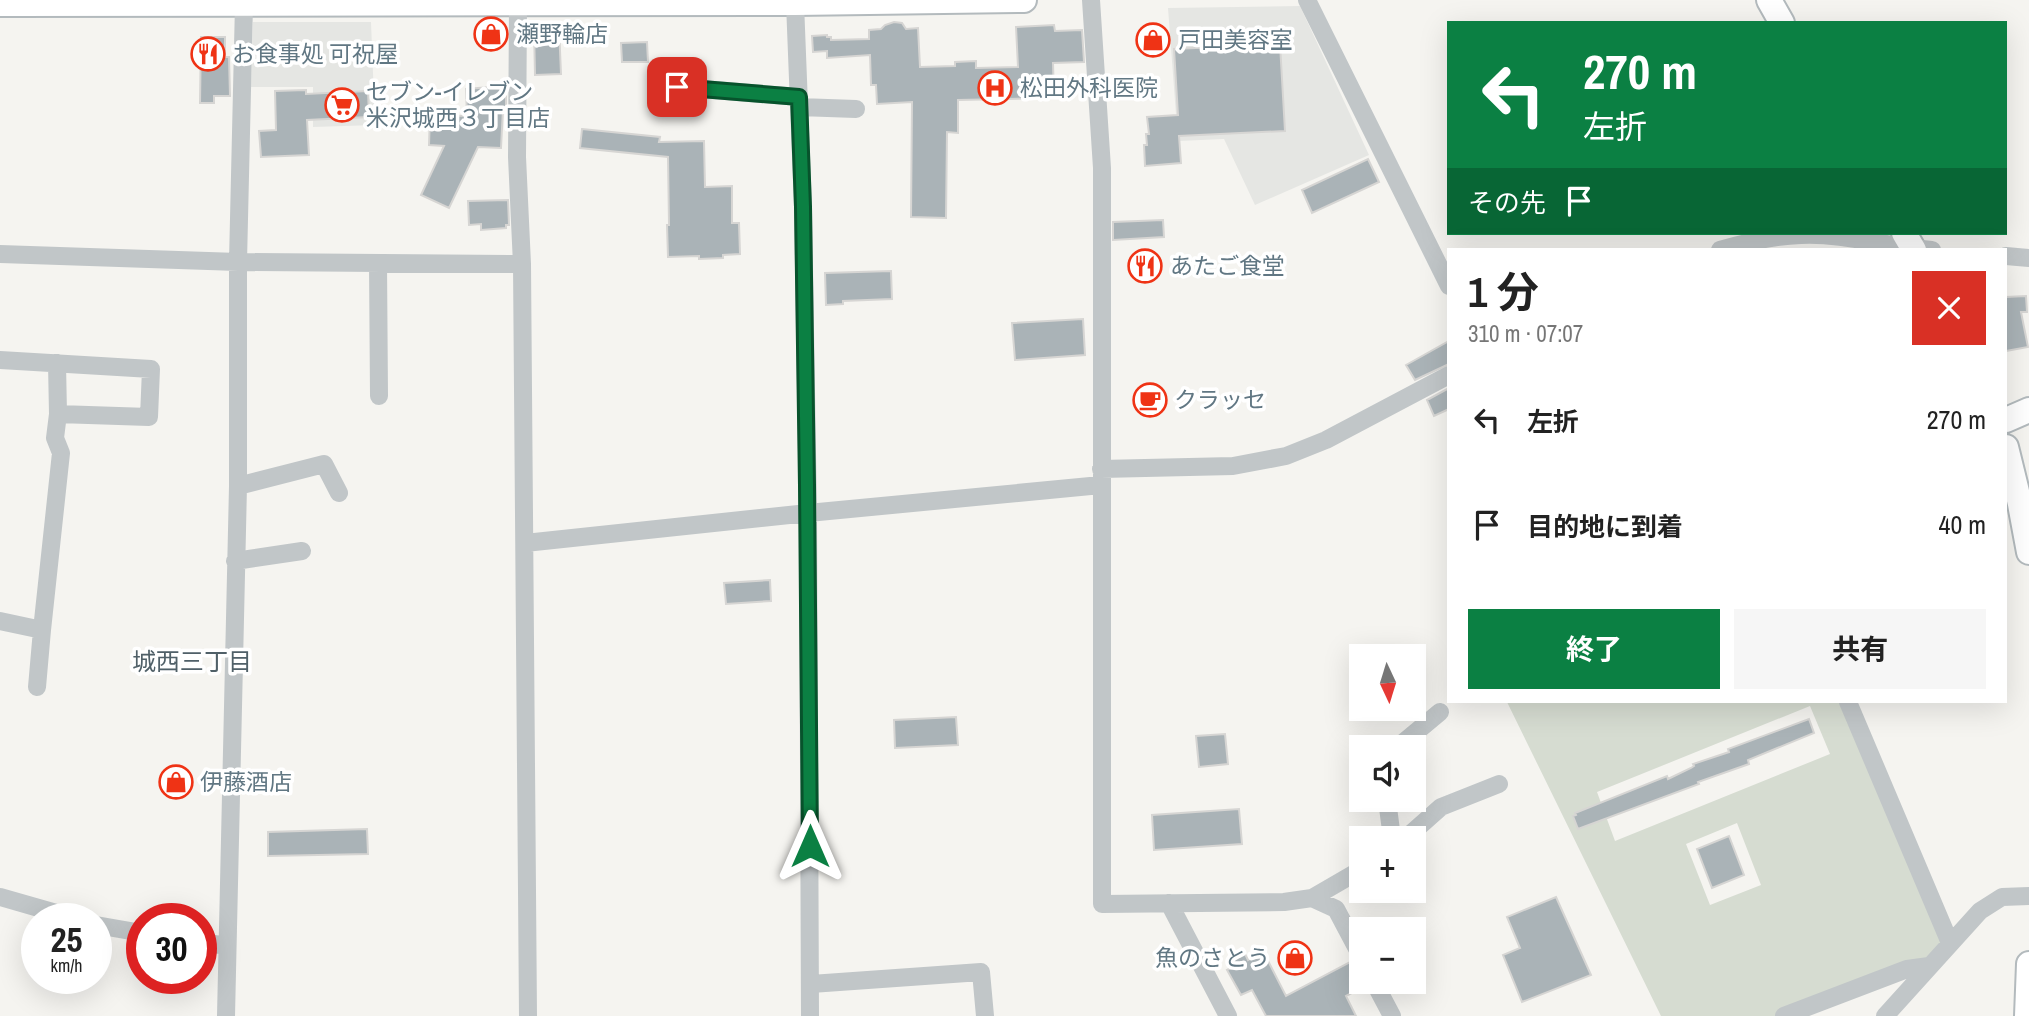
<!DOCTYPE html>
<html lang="ja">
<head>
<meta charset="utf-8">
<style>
  :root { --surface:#fff; --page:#f6f6f6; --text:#222; --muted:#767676; --accent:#0b8043 }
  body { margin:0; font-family:"Archivo Narrow","Noto Sans JP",sans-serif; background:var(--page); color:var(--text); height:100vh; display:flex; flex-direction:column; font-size:26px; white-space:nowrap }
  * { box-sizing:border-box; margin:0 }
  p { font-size:23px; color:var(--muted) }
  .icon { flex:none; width:38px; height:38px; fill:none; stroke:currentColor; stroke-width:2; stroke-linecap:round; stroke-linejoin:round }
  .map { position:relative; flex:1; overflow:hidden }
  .details { position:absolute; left:1447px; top:248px; width:560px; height:455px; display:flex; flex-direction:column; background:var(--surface); border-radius:0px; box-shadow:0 7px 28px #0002 }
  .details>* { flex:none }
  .banner { position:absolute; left:1447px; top:21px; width:560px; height:214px; border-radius:0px; box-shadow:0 7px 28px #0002; background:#0b8043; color:#fff; overflow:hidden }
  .needle { width:46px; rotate:176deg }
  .buttons { position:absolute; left:1349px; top:644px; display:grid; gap:14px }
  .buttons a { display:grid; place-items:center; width:77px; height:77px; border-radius:0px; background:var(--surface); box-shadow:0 7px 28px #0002; font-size:35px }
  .speed { position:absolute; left:21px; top:903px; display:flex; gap:14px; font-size:35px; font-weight:700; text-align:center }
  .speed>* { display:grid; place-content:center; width:91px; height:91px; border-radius:50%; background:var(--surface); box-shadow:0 7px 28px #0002; line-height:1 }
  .speed small { font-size:18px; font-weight:400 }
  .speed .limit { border:10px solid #d22; background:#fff; color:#111 }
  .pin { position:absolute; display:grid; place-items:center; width:60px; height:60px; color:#fff; margin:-30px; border-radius:14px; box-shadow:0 4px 10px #0006 }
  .me { position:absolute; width:77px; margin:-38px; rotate:0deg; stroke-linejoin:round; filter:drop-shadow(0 0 5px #0008) }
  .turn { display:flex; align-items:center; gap:24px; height:147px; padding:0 21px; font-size:32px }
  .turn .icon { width:91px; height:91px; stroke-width:2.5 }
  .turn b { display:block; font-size:49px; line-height:60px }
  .then { display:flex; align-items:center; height:66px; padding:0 21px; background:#0003; gap:14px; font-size:26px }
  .round { display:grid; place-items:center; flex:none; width:74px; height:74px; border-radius:0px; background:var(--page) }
  .overview { display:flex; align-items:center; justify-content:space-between; height:119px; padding:0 21px }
  h1 { font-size:42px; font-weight:700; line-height:52px }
  .primary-button { display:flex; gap:14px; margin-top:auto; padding:14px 21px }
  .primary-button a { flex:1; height:80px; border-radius:0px; background:var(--accent); color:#fff; font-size:28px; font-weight:700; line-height:80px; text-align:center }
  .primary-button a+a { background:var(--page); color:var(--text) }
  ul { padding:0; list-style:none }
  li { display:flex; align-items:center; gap:21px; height:105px; padding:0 21px }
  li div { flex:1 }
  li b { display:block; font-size:26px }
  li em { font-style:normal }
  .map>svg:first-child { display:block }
  .built { fill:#e5e6e3 }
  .green { fill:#d6dcd1; fill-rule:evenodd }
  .building { fill:#aab3b7; stroke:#d6d5d3; stroke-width:2 }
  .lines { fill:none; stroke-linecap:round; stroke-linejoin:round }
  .secondary-casing { stroke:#b3babd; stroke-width:28 }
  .street { stroke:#c1c6c8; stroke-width:18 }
  .secondary { stroke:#fff; stroke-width:24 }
  .route-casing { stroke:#07532c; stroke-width:18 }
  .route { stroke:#0b8043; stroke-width:12 }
  .labels { text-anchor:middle; stroke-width:7; stroke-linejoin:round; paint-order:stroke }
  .poi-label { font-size:23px; fill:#617783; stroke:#fff; text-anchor:start }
  .neighbourhood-label { font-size:24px; fill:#506068; stroke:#fff }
</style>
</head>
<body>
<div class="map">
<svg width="2029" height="1016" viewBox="0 0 2029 1016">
  <rect width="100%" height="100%" fill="#f5f4f0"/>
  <path class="built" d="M1300 6 1369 155 1255 205 1224 139 1178 141 1168 8Z
    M253 22H371L375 125 313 127V87H251Z"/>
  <path class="green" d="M1507 702H1844L1948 942 1908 977 1807 1016H1661ZM1810 706 1830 754 1615 841 1597 792ZM1737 823 1761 885 1710 905 1686 844Z"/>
  <path class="building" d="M894 22 902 23 906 29 918 28 920 67 955 66V62L976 61V68L1018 67 1016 27 1054 25 1055 31 1082 30 1084 62 1053 63 1054 98 958 100V133L947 132 946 218 911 217 912 102 877 104 876 85H871L870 55 827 58V51L813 52 812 36 827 35V37H831V40L869 39V30L881 29 885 25Z
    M559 27 561 74 535 75 534 28Z
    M201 37H225V57H229L230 96H214V103H200Z
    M647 42 648 62H622L621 43Z
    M1280 44 1285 131 1179 136 1181 163 1145 166 1144 145H1147L1146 134H1149L1147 117 1178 115 1174 49Z
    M506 83V109H503L501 148 478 147 449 208 421 195 444 146 429 145 430 115 467 116 466 89 491 87 490 84Z
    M306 90V94L368 91 369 117 307 120 309 155 261 157 259 131 276 130 275 91Z
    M582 129 660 137 659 142 704 141 705 187 732 186V223H739L740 254 723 255V258L699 259V256L668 257 667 225H669L668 157 580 148Z
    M1368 159 1379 182 1312 213 1302 190Z
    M508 200 509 225H506V228L481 230V224L469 225 468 201Z
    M1163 220 1164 237 1113 240V222Z
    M891 271 892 299 843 301V304L826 305 825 273Z
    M2026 296 2027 312H2021L2028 347 2006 351V297Z
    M1083 319 1085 355 1015 360 1012 323Z
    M1449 341V364L1415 380 1406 365Z
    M1449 388V409L1434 416 1427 400Z
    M770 580 771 601 726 604 724 583Z
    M956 717 958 745 895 748 894 720Z
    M1809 719 1814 733 1748 760 1749 764 1698 782 1699 784 1578 829 1573 816 1576 815 1575 813 1667 776 1668 779 1691 768 1694 766 1693 764 1729 752 1728 749Z
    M1225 734 1228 764 1199 767 1196 736Z
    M1239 809 1242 844 1154 850 1152 815Z
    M367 829 368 854 268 856V832Z
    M1729 836 1744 875 1712 888 1697 849Z
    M1556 897 1591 975 1522 1002 1503 955 1520 948 1507 917Z
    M1263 951 1286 996 1350 962 1363 987 1346 996 1356 1016H1266L1252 990 1241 995 1227 970 1235 966 1232 961 1245 954 1248 960Z"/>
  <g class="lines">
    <defs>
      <path id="secondary" d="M1769 0 1782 23
        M0 4 795 3 1024 0
        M1904 233 1914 250
        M2006 420 2029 410
        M2006 447 2020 504 2029 552
        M2027 1016 2029 964"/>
    </defs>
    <use href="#secondary" class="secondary-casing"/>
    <path class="street" d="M1091 0 1102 168V904L1284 902 1312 898 1336 909 1362 958
      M1307 0 1449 286
      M795 3 803 207 808 513 810 1016
      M518 4 517 157 522 264 528 1016
      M677 87 799 97
      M799 107 856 109
      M1720 250C1747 242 1774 236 1801 235 1845 233 1888 247 1932 250
      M0 254 238 262 522 264
      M2006 256 2029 258
      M378 263 379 396
      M0 360 151 369 149 417 58 414
      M1101 469 1233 466 1286 456 1326 440 1449 375
      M238 486 324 464 339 493
      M525 543 808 513 1101 485
      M235 561 302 551
      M0 621 42 630 61 453 55 438 58 414 57 363
      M37 687 42 630
      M1848 702 1950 943
      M1398 747 1440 712
      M1387 800 1392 838
      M1406 838 1441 807 1499 784
      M0 897 77 919
      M1312 898 1362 869
      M1169 903 1228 1016
      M96 925 142 933
      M201 942 227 946
      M1374 982 1392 1016
      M811 984 981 972 985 1016
      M226 1016 238 486V262L244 4
      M1784 1016 1907 969 1929 966
      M1885 1016 1980 911 2002 897 2029 896"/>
    <use href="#secondary" class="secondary"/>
  </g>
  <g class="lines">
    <defs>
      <path id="route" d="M677 87 799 97 803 207 807 485 810 846"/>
    </defs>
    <use href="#route" class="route-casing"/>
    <use href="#route" class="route"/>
  </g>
  <defs>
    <symbol id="shop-ring" viewBox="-11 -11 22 22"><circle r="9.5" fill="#fff" stroke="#ef3315" stroke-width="1.5"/><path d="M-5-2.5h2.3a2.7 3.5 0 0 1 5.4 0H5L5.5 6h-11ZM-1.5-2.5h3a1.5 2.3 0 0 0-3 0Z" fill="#ef3315"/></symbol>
    <symbol id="restaurant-ring" viewBox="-11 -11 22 22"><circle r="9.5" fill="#fff" stroke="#ef3315" stroke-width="1.5"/><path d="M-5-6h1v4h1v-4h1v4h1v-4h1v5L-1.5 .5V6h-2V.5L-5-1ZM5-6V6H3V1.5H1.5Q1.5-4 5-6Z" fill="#ef3315"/></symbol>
    <symbol id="hospital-ring" viewBox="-11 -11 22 22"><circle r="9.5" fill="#fff" stroke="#ef3315" stroke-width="1.5"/><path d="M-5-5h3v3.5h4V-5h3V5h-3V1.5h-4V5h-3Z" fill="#ef3315"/></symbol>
    <symbol id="supermarket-ring" viewBox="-11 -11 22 22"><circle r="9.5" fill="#fff" stroke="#ef3315" stroke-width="1.5"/><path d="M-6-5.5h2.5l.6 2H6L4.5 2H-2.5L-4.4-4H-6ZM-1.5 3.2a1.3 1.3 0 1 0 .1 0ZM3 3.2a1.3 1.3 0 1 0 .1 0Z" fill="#ef3315"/></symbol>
    <symbol id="cafe-ring" viewBox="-11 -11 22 22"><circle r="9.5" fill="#fff" stroke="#ef3315" stroke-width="1.5"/><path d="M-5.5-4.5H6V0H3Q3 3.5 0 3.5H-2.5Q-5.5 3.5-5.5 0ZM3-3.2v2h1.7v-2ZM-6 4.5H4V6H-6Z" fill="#ef3315"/></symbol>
  </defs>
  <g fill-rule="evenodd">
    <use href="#shop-ring" x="472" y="15" width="38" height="38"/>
    <use href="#shop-ring" x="1134" y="21" width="38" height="38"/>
    <use href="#restaurant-ring" x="189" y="35" width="38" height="38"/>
    <use href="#hospital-ring" x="976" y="69" width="38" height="38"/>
    <use href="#supermarket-ring" x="323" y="86" width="38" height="38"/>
    <use href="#restaurant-ring" x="1126" y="247" width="38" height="38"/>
    <use href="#cafe-ring" x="1131" y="381" width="38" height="38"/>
    <use href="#shop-ring" x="157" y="763" width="38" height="38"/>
    <use href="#shop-ring" x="1276" y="939" width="38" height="38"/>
  </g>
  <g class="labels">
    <g class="poi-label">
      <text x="516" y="42">瀬野輪店</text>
      <text x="1178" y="48">戸田美容室</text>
      <text x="232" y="62">お食事処 可祝屋</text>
      <text x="1020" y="96">松田外科医院</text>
      <text x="366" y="100">セブン-イレブン<tspan x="366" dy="26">米沢城西３丁目店</tspan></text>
      <text x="1170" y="274">あたご食堂</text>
      <text x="1174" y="408">クラッセ</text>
      <text x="200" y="790">伊藤酒店</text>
      <text x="1270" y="966" text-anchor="end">魚のさとう</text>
    </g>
    <g class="neighbourhood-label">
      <text x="192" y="670">城西三丁目</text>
    </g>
  </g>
</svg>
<div class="buttons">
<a><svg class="needle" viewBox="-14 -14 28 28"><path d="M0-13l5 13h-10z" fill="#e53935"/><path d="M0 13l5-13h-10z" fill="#767676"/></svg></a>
<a><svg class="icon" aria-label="sound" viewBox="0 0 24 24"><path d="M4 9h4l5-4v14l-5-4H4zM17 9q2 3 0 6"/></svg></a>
<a>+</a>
<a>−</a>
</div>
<div class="speed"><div>25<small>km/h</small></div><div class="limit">30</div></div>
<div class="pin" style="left:677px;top:87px;background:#d93025"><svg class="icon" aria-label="arrive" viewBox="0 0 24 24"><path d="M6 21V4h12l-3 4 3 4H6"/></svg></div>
<svg class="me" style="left:810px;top:846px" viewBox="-20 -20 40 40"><path d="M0-17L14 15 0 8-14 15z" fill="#0b8043" stroke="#fff" stroke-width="4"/></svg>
<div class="banner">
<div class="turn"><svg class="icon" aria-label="left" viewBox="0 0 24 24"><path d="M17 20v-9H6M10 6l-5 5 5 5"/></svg><div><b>270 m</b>左折</div></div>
<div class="then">その先<svg class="icon" aria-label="arrive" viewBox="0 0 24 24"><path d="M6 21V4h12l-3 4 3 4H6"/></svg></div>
</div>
<section class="details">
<div class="overview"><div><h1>1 分</h1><p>310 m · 07:07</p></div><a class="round" style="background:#d93025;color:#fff"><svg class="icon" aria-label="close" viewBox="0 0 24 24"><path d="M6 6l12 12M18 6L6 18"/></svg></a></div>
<ul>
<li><svg class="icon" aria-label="left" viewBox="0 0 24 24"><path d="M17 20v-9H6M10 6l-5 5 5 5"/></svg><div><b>左折</b></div><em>270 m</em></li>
<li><svg class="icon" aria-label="arrive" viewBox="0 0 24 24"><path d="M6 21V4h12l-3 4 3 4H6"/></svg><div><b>目的地に到着</b></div><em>40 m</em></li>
</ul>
<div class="primary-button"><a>終了</a><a>共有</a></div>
</section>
</div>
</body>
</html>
